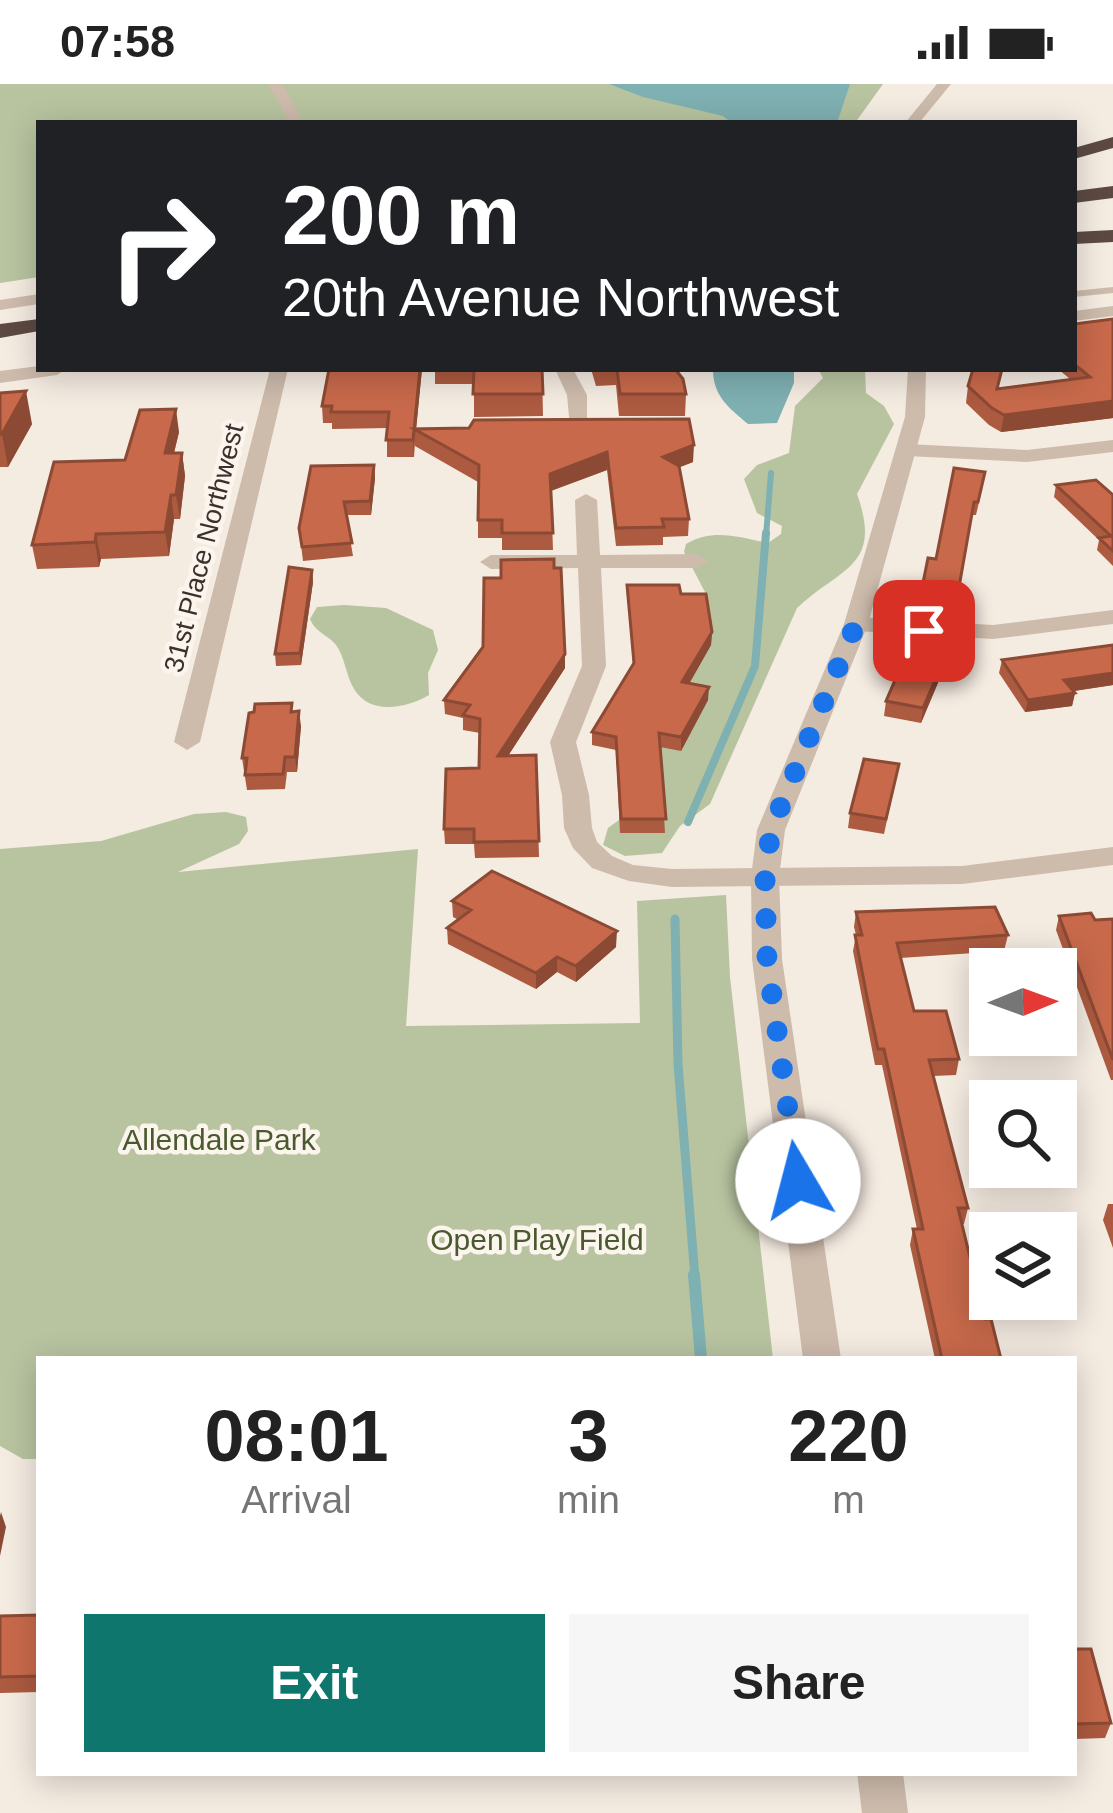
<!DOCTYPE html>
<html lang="en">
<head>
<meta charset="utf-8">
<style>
  :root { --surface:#fff; --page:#f6f6f6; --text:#222; --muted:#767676; --accent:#0f766e }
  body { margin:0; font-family:Helvetica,sans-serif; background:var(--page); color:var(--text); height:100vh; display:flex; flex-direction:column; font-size:45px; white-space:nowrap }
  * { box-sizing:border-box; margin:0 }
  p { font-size:39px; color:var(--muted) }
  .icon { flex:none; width:66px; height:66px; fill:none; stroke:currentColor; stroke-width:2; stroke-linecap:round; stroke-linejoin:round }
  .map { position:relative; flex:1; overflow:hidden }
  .panel { position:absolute; left:36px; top:1272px; width:1041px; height:420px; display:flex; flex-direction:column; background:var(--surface); border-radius:0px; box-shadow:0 6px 30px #0003 }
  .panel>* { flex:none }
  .banner { position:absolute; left:36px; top:36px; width:1041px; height:252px; border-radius:0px; box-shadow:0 6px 30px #0003; background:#202124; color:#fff; overflow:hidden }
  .needle { width:78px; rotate:89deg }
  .fabs { position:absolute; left:969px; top:864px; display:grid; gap:24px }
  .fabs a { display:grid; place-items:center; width:108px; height:108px; border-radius:0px; background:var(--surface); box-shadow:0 6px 30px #0003; font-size:60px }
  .pin { position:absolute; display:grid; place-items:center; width:102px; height:102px; color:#fff; margin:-51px; border-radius:24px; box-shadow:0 6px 18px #0006 }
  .me { position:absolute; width:132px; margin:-66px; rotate:352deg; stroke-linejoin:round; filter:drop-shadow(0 0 9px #0008) }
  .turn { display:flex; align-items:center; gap:42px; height:252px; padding:0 48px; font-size:54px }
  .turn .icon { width:156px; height:156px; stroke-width:2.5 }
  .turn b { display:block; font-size:84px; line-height:102px }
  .eta { display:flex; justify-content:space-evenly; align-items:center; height:204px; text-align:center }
  .eta b { font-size:72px; font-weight:700; line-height:84px }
  .primary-button { display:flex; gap:24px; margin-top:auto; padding:24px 48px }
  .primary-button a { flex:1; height:138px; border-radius:0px; background:var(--accent); color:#fff; font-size:48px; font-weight:700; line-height:138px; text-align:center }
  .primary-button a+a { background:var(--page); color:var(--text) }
  .status { display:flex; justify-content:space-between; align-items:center; height:84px; padding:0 60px; background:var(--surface); direction:ltr }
  .status svg { height:33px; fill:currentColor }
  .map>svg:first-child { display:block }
  .green { fill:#b8c4a0 }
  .water { fill:#7fb0b2 }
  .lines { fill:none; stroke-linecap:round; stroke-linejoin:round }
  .stream-far3 { stroke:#7fb0b2; stroke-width:6 }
  .stream-far2 { stroke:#7fb0b2; stroke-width:8 }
  .stream-far1 { stroke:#7fb0b2; stroke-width:9 }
  .stream { stroke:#7fb0b2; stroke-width:12 }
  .service { fill:#cdbbac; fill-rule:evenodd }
  .minor { fill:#cdbbac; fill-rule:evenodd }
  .tertiary { fill:#cdbbac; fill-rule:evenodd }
  .motorway { fill:#5c4a42; fill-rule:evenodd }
  .wall { fill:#ac5a40 }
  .shaded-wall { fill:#8c4a34 }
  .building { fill:#c8694b; stroke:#8c4a34; stroke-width:3 }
  .route { stroke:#1a73e8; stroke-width:21; stroke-dasharray:0 37.8 }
  .labels { text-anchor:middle; stroke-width:9; stroke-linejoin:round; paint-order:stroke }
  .far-street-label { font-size:27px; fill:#3b302b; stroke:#fbf5ee }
  .park-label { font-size:30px; fill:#4a5a2e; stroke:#fbf5ee }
</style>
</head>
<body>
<div class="status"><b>07:58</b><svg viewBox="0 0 49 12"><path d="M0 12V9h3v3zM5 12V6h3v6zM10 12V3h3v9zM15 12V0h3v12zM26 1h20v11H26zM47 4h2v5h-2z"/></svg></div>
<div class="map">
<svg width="1113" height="1729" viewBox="0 0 1113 1729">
  <rect width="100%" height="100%" fill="#f4ebe1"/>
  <path class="green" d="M0 0H883L855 39H39V193L0 199Z
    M818 285H865L866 309 884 322 894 340 857 410C883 483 841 483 797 524L710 720 680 742 662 769 625 772 603 761 608 744 633 726 705 508 684 468 686 460C713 444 739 453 768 459L781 450 782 442 757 429 744 395 757 381 789 369 795 322 823 294Z
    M344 521 386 524 433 546 438 566 428 589 429 611C407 624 370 632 354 605 346 592 345 573 336 561 327 550 316 549 310 535L317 523Z
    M226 728 246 733 248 747 239 760 178 788 418 765 406 942 640 939 637 817 726 811 730 893 773 1275H39V1375H23L0 1362V765L101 757 194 730Z"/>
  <path class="water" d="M609 0H850L837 39H732L723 32 643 13Z
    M713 285H794V299L777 339 748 340C728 323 713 312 713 285Z"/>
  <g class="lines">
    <path class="stream-far3" d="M766 452 771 389"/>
    <path class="stream-far2" d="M688 738 755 582 766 449"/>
    <path class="stream-far1" d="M675 835 678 980 695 1194"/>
    <path class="stream" d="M694 1191 701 1275"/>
    <path class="service" d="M1113 203V209L1074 213V207Z"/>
    <path class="minor" d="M268 0H282L304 39H290Z
      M270 285H288L200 658 187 666 174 658Z
      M555 285H573L587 311V347L570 343 567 311Z
      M1113 356V368L1027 378 907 372 897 366 907 360 1027 366Z
      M586 410 597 416 600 471 697 470 708 477 697 484H601L606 582 576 658 589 711 592 744 597 758 612 772 633 781 672 785 962 782 1113 763V781L962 800 672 803 629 797 592 784 573 764 564 744 562 711 550 658 582 582 578 484 491 485 480 478 491 471H577L575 416Z
      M1113 526V540L993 555 856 547 844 540 856 533 993 541Z"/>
    <path class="tertiary" d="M937 0H951L919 39H905Z
      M39 210V220L0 226V216Z
      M1113 222V232L1074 237V227Z
      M39 282 66 285 57 291 0 299V287Z
      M908 285H926L925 333 868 540 785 746 779 793 782 875 841 1275H803L752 875 751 793 757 746 844 540 905 333Z
      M857 1689H903L908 1729H862Z"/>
    <path class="motorway" d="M1113 53V64L1074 75V64Z
      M1113 102V114L1074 119V107Z
      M1113 146V158L1074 160V148Z
      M39 235V247L0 254V240Z"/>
  </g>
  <path class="wall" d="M1074 240 1113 334 1001 348 989 341 966 319 968 302 998 304 1070 295 1058 285H1074Z
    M422 285 416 345 693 378 680 383 689 435 688 452 663 453V461L616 462 607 386 551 407 553 466H502V454H478V398L415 362V359L414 373H387V344L332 345V339H323L322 322Z
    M435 285H542L543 332 474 333V300H435Z
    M591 285H675L686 310 685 332H619L616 301 596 302Z
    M0 309 32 340 8 383H0Z
    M179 348 174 369H182L185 392 180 435H174L169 472 101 475 99 483 37 485 32 461 125 376Z
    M374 381 375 394 371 431H346L353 472 303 477 299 444Z
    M983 401 976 431H972L957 517 921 513 923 499 936 475Z
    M1056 401 1113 411V482L1097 466 1099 456 1054 413Z
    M312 486 313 498 301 581 276 582 275 570Z
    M627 501 681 510 712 548 711 561 689 600 708 616 681 667 660 663 665 749H620L616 666 592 661V648L633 581Z
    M1113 561V601L1073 607 1075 609 1072 622 1025 628 999 589 1002 576Z
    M483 563 565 570V584L508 672 536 671 539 773 475 774 474 760H445L444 745 479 684 480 649 463 646V634L445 630 444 616Z
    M940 594 921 639 884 632 886 617Z
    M292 628 301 642 297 688H287L285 705 247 706 242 674Z
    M899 680 884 750 848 744 850 729Z
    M452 817 616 863 576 898 557 888 536 905 448 860 447 844 459 836 453 833Z
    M856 828 1008 851 1004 867 900 874 914 927 959 975 956 991 933 992 968 1124 964 1140H962L985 1235 1001 1275H935L910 1161 913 1145H917L882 981H875L853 867 856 851 854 843Z
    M1059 832 1095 836 1113 835V996H1111L1056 846Z
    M1108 1120H1113V1164L1103 1136Z
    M39 1531V1608L0 1609V1532Z
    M1074 1565 1111 1639 1105 1654 1074 1655Z"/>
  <path class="shaded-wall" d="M420 285H422L416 346 414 345V373L413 356Z
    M26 307 32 340 8 383 2 350Z
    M1113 317V334L1001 348 1004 331Z
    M176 325 179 348 168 393 165 369Z
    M694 361 693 378 662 390 663 373Z
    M607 368V386L550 407V390Z
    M182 369 185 392 180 435 176 411Z
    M374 381 375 394 371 431 370 417Z
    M171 411 174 435 169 472 165 448Z
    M96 450 101 475 99 483 95 458Z
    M312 486 313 498 301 581 300 569Z
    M712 548 711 561 682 612V598Z
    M565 570V584L498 687V672Z
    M942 580 940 594 921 639 923 624Z
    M1113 589V601L1061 609 1064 596Z
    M709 603 708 616 681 667V653Z
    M1075 609 1072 622 1025 628 1028 616Z
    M299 627 301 642 297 688 295 673Z
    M617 847 616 863 576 898V882Z
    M557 873V888L536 905V889Z
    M1 1428 6 1443 0 1472V1432Z"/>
  <path class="building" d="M1113 235V317L1004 331 992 324 968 302 973 285H1002L997 305 1090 293 1074 280V240Z
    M329 285H420L413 356H386L389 328H331L332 322H322Z
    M474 285H542L543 310H473Z
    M617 285H675L683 295 686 310H620Z
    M26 307 2 350H0V309Z
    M176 325 165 369H182L176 411H171L165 448 96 450 95 458 32 461 54 378 125 376 140 326Z
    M689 335 694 361 663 373 679 382 689 435H662L664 443 616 444 607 368 550 390 553 449H502V436H478L479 381 414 345 469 344 474 336Z
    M374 381 370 417 344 418 352 459 302 463 299 444 311 382Z
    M954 384 985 388 978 418H974L959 503 923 499 928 474 936 475Z
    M1096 396 1113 411V467L1099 454 1111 452 1056 401Z
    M554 475V484H561L565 570 498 672 536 671 539 757 474 758V745H444L446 685 479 684 480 635 463 631 470 621 444 616 483 563 484 494H501V476Z
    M289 483 312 486 300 569 275 570Z
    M627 501H679L681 510H706L712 548 682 598 709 603 681 653 659 649 666 735H621L616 653 592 648 634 579Z
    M1113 561V589L1064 596 1075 609 1028 616 1002 576Z
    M905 573 942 580 923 624 886 617Z
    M292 619 291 628 299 627 295 673H285L283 690 245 691 247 674H242L249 629 254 628 255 620Z
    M864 675 899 680 886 735 850 729Z
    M492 787 617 847 576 882 557 873 536 889 447 844 471 826 452 817Z
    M995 823 1008 851 897 859 914 927H946L959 975 929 976 968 1124H958L985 1235H991L1001 1275H942L913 1145H923L884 965H878L868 918 855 851H862L856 828Z
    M1091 829 1095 836 1113 835V976L1059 832Z
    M39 1531V1592L0 1593V1532Z
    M1074 1565H1091L1111 1639 1074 1640Z"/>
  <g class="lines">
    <path class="route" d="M798 1097 767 875 765 793 771 746 856 540 924 547"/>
  </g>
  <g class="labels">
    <g class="far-street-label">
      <text transform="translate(204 464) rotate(-76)" y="9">31st Place Northwest</text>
    </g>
    <g class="park-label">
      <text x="219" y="1066">Allendale Park</text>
      <text x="537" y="1166">Open Play Field</text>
    </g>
  </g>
</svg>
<div class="fabs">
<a><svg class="needle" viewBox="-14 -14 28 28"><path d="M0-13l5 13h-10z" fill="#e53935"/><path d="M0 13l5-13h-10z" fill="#767676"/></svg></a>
<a><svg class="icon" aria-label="search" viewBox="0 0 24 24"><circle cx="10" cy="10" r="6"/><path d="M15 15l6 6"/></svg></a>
<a><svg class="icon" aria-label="layers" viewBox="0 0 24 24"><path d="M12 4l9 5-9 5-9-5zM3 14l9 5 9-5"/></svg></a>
</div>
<div class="pin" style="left:924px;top:547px;background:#d93025"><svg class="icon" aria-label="arrive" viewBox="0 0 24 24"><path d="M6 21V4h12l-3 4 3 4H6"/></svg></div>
<svg class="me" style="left:798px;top:1097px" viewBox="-20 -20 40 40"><circle r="19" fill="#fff"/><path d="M0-13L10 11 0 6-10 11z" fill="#1a73e8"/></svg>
<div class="banner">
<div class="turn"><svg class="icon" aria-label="right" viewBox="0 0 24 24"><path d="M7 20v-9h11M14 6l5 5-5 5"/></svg><div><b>200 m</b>20th Avenue Northwest</div></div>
</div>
<section class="panel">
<div class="eta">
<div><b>08:01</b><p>Arrival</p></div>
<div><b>3</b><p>min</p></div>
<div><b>220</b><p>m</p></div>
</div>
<div class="primary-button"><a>Exit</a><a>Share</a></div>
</section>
</div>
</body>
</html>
